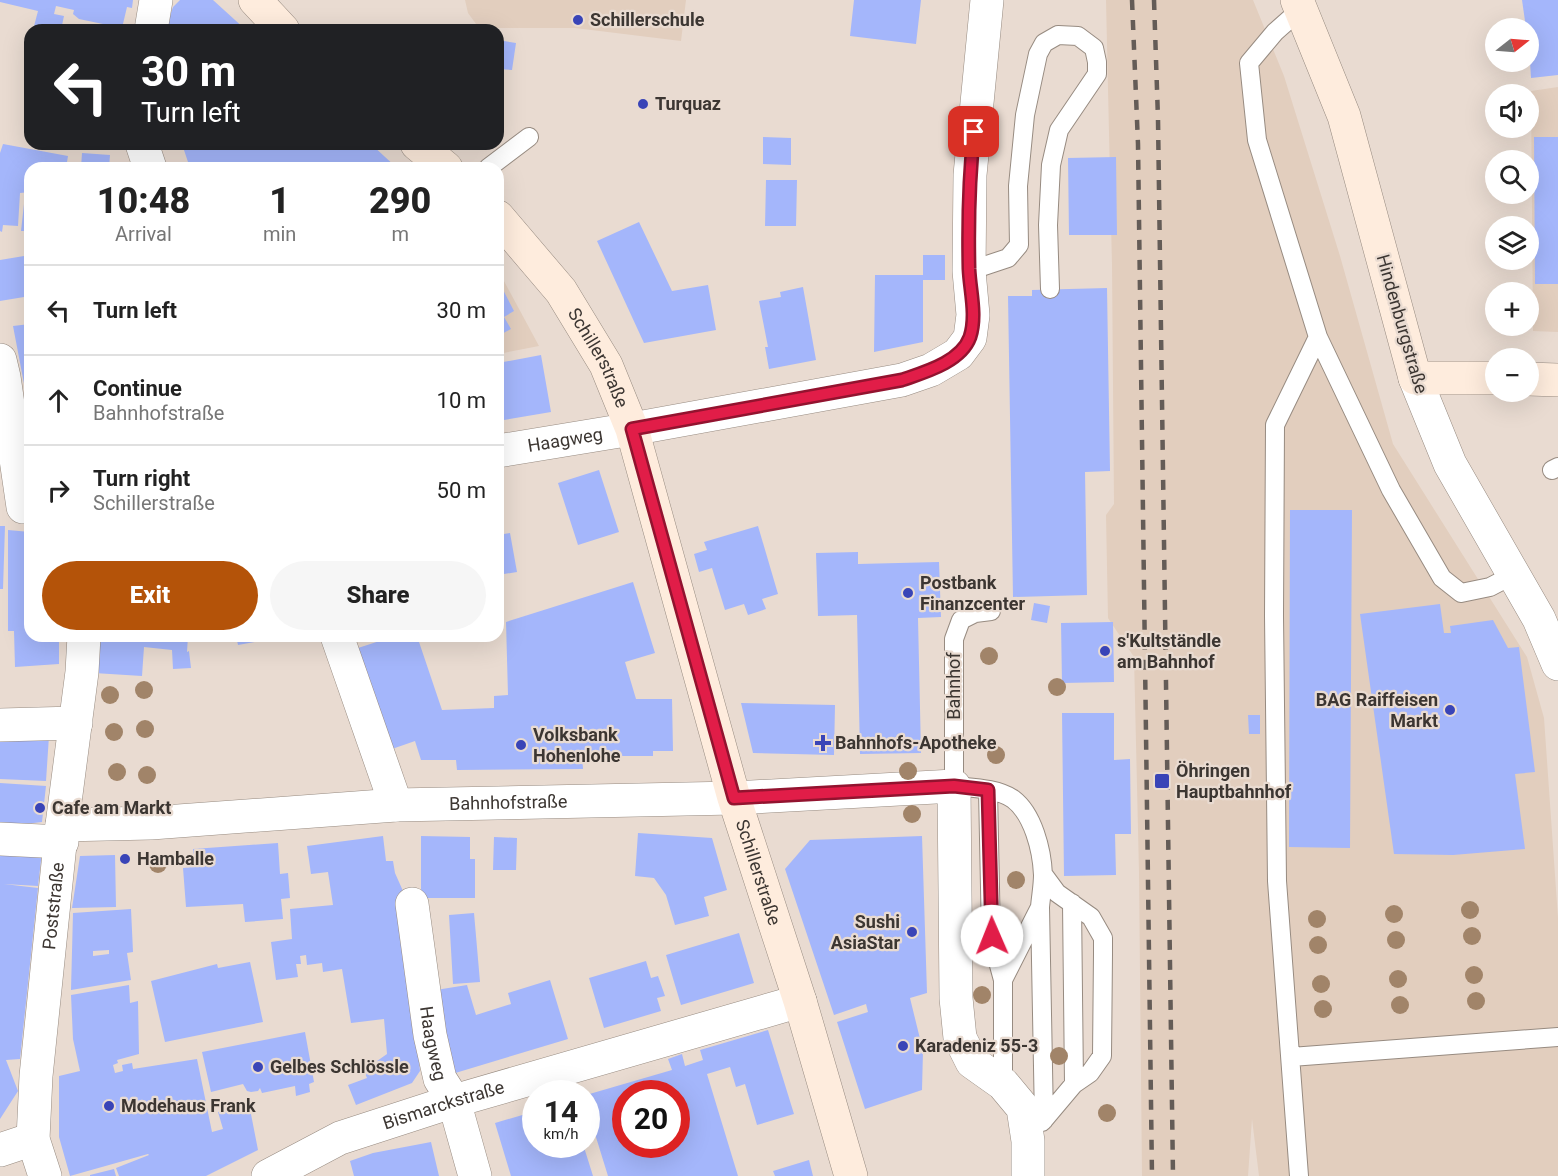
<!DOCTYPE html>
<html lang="en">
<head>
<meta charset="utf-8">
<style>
  :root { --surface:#fff; --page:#f6f6f6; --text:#222; --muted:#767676; --line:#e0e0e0; --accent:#b45309 }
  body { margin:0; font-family:Roboto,sans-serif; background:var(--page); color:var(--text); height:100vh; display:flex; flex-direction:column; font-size:22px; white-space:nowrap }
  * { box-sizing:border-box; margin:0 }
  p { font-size:20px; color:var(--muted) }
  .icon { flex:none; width:33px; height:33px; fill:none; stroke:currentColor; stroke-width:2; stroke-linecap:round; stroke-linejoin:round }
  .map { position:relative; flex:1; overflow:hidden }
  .details { position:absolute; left:24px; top:162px; width:480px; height:480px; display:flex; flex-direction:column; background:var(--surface); border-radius:18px; box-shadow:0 6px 24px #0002 }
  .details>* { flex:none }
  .banner { position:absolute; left:24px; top:24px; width:480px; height:126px; border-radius:18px; box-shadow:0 6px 24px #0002; background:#202124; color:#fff; overflow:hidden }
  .needle { width:39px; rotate:73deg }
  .tools { position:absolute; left:1485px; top:18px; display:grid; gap:12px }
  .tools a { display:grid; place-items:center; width:54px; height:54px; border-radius:50%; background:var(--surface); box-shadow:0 6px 24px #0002; font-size:30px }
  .speed { position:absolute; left:522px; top:1080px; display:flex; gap:12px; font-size:30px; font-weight:700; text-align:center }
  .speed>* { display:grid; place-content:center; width:78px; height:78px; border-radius:50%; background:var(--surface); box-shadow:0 6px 24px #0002; line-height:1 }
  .speed small { font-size:15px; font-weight:400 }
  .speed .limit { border:9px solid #d22; background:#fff; color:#111 }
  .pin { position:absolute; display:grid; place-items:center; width:51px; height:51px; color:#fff; margin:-26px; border-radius:12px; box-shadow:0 3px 9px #0006 }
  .me { position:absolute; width:66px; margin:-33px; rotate:359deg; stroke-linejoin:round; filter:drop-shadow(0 0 4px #0008) }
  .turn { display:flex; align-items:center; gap:21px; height:126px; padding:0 18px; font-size:27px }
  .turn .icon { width:78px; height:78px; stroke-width:2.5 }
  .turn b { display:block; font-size:42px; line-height:51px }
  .eta { display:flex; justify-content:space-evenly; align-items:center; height:102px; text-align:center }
  .eta b { font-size:36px; font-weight:800; line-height:42px }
  .cta { display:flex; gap:12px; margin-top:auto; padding:12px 18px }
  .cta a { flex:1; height:69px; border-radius:36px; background:var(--accent); color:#fff; font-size:24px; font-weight:800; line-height:69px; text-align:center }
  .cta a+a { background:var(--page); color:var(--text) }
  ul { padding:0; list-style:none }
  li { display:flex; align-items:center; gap:18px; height:90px; padding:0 18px; border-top:2px solid var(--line) }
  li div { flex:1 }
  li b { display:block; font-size:22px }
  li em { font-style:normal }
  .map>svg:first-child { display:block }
  .built { fill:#e2cebe }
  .building { fill:#a4b6fb; fill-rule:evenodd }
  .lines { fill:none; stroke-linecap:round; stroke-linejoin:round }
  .lane-casing { stroke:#978b81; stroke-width:20 }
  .street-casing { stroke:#978b81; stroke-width:34 }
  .secondary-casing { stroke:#978b81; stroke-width:34 }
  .lane { stroke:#fff; stroke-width:18 }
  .street { stroke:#fff; stroke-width:33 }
  .secondary { stroke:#feecdd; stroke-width:33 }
  .rail { stroke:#645c57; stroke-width:4.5; stroke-dasharray:10 10; stroke-linecap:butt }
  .tree { fill:#a18469 }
  .route-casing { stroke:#92132f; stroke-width:15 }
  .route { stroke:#e11d48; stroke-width:10 }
  .poi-dot { fill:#3944b7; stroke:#e9dbd1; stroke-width:2 }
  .labels { text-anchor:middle; stroke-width:4.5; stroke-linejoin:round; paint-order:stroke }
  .poi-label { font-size:18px; font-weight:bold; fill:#3c3632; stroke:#e9dbd1; text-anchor:start }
  .street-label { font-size:18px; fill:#3c3632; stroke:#e9dbd1 }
</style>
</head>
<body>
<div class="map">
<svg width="1558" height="1176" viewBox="0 0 1558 1176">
  <rect width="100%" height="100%" fill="#e9dbd1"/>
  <path class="built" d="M465 0H686L681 41 575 28H479L468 13Z
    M1106 0H1253L1284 76 1340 256 1393 444 1527 657 1544 718 1558 918V1176H1259L1252 1119 1248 1176H1142L1139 872 1134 657 1108 618 1106 515 1114 504 1112 265Z
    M1558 87V332L1533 331 1531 91Z
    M498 270 539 346 498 354Z"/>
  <path class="building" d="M0 0H133L132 8 127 7 122 28 79 19 73 14 74 10 56 6 54 14 64 16 61 30H33L38 11 0 2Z
    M180 0H213L246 30H165L173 7Z
    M854 0H921L916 44 850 36Z
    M1522 0H1558V75L1531 78 1528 28H1526Z
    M498 40 516 43 512 70 498 69Z
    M763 137 791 138V165L763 164Z
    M1534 137H1558V284H1535Z
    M3 144 68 156 66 168H30V192L20 193 18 226 3 225 2 232 0 231V153Z
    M182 144H371L397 168H190Z
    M82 153 110 155 109 168H81Z
    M1116 157 1117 235H1069L1068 158Z
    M766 180H797L796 226H765Z
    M25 195H30V231H21Z
    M639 222 672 291 708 285 716 330 644 343 597 241Z
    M30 255V296L0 301V260Z
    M923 255H945V280H923V342L874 352 875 275H923Z
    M498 280 514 311 504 317 511 329 498 336Z
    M803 287 816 360 769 369 765 347H768L759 301 781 297 780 292Z
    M1107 288 1110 471 1085 472 1087 595 1013 597 1008 296H1032V290Z
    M30 324V393L26 394 13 326Z
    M541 355 551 412 498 421V363Z
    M599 470 619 532 578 545 558 483Z
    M1290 510H1352L1350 848 1289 847Z
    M0 526H5L3 589H0Z
    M758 526 778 594 762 599 766 609 748 615 744 604 725 610 712 568 699 572 694 554 707 550 704 542Z
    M8 530 30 532V636H59V664L15 667 14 631H8Z
    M510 533 517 572 498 575V535Z
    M858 552V564L939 562 941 617 918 618 921 753 860 754 857 615 818 616 816 553Z
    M633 582 655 653 625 662 636 699H672L673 751H653V756H601V752H582L583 769 457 770 456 760H421L415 741 392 749 358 648 395 636H417L442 710 494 708V696L508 695 506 622Z
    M1034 603 1050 606 1047 623 1031 620Z
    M1440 604 1444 633H1451L1450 626 1493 620 1508 648 1519 647 1535 772 1515 774 1525 849 1453 855 1394 854 1360 614Z
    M1113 622 1114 682 1062 683 1061 623Z
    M96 636H188L187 652 189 651 191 668 173 669 172 650 144 647 142 676 94 673Z
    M236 636H281V637L238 645Z
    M741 703 835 705 834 755 753 753Z
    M1062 713H1114V760L1130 759 1131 834H1115L1116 875 1064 876Z
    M1248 715H1260V734H1249Z
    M49 736 46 781 0 779V737Z
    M0 783 46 786 42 822 0 827Z
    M638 833 712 838 727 890 704 897 709 916 675 925 666 895 654 878 635 876Z
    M383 836 386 861H393L395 873 403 891 420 1071 412 1083 356 1105 348 1085 367 1078 364 1071 379 1066 377 1061 387 1054 384 1019 351 1023 342 969 323 972 322 963 307 965 306 955 300 956 301 964H296L298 977 276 980 271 942 292 939 290 909 333 905 328 872 311 874 307 846Z
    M421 836 470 837V859H475V898H421Z
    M922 836 927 993 910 998 923 1051 922 1090 865 1109 837 1022 868 1012 866 1004 834 1015 785 869 810 840Z
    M494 837 517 838 516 870H493Z
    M278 843 280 874 288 873 290 898 281 899 283 919 245 922 243 904 186 907 183 868 194 867 193 849Z
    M0 849 42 852 38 886 4 884 38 888 20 1059 6 1060 18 1091 0 1119Z
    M115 855 116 907 72 908 80 856Z
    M131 909 133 952 127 953 131 980 71 990 73 913ZM109 950V954L93 956V951Z
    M474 913 480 982 453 984 449 915Z
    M739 933 754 983 681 1005 666 955Z
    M646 961 651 978 658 976 665 996 657 998 661 1011 604 1028 589 978Z
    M250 962 263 1022 165 1042 151 981 217 964 218 968Z
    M550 980 568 1039 452 1074 436 990 467 985 476 1015 511 1004 508 993Z
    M129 985 130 1003 138 1001 139 1054 117 1060 118 1063 113 1065 115 1073 123 1071 122 1065 132 1063 133 1069 197 1059 212 1132 223 1129 218 1112 240 1107 250 1109 258 1150 206 1176H119L116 1168 149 1155 148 1154 70 1176 59 1137V1076L80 1071 73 1039 71 995Z
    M768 1030 794 1114 757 1125 745 1084 736 1087 730 1067 707 1074 738 1176H608L595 1134 586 1137V1095L672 1070 668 1059 682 1054 685 1066 703 1060 700 1050ZM626 1094H676V1144H626Z
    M305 1032 314 1082 309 1084 310 1092 296 1096 295 1086 262 1093 260 1088 258 1091 251 1092 247 1091 243 1084 211 1092 202 1052Z
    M536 1111V1144H583L593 1176H511L495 1123Z
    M431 1142 439 1176H354L350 1161 373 1153Z
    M809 1160 813 1176H775L773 1171Z
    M114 1169 116 1176H90V1175Z"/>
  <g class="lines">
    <defs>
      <path id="lane" d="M1301 9 1275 32 1249 63 1257 140 1318 337 1391 490 1442 578 1461 593 1490 587 1513 575
        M488 168 529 137
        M969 271 1008 258 1019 245 1018 186 1025 115 1038 54 1044 43 1058 35 1078 36 1094 48 1097 62V74L1059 130 1051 165 1048 225 1050 289
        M1552 470 1558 467
        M991 611 975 613 961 620 954 639V786C972 788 997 788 1013 799 1033 814 1042 850 1043 875 1043 885 1041 896 1040 907L1044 1120
        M988 790 991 936 1003 980V1084
        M1072 903 1074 1084
        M1003 980 1039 909
        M1291 1057 1558 1037
        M1042 1122 1074 1084 1090 1073 1102 1056 1103 954V938L1091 917 1057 893 1043 874
        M1299 1176 1277 881 1274 616 1275 425 1318 337"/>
      <g id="street">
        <path d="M151 30 156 0"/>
        <path d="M142 144 150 168"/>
        <path d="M0 360 4 377 23 507"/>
        <path d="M1415 378 1450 464 1539 619 1558 664"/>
        <path id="s1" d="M498 451 632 429 902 380 931 370 958 354 970 338 973 315 969 271 970 175 987 0"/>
        <path d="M337 636 396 805"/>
        <path d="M0 725 76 723"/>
        <path id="s2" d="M62 825 151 823 396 805 734 798 954 786 956 998 960 1038 972 1062 1003 1084 1023 1108 1028 1141V1176"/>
        <path d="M0 839 62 842"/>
        <path id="s3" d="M412 904 430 1035 440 1079 454 1101 475 1176"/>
        <path d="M0 1150 33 1139"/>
        <path id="s4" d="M45 1176 33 1139 36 1076 62 825 82 672 84 636"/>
        <path id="s5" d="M268 1176 340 1138 454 1101 800 1001"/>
      </g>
      <g id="secondary">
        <path d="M255 0 283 30"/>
        <path d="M1297 0 1344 116 1415 378H1496"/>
        <path d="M417 144 446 168"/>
        <path id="s6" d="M498 217 561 291 606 365 632 429 734 798 800 1001 851 1176"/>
        <path d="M1528 379 1558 380"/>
      </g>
    </defs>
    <use href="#lane" class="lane-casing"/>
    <use href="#street" class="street-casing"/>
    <use href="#secondary" class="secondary-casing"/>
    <use href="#lane" class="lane"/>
    <use href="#street" class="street"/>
    <use href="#secondary" class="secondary"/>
    <path class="rail" d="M1132 0 1138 144 1152 1176
      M1154 0 1158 119 1173 1176"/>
  </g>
  <g class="tree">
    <circle cx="989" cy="656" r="9"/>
    <circle cx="1057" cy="687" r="9"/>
    <circle cx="144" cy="690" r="9"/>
    <circle cx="110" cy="695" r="9"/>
    <circle cx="145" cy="729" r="9"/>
    <circle cx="114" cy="732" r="9"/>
    <circle cx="996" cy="755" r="9"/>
    <circle cx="908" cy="771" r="9"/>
    <circle cx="117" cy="772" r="9"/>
    <circle cx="147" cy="775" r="9"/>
    <circle cx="912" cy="814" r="9"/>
    <circle cx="158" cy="864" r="9"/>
    <circle cx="1016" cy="880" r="9"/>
    <circle cx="1470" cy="910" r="9"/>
    <circle cx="1394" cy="914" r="9"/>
    <circle cx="1317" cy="919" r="9"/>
    <circle cx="1472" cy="936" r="9"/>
    <circle cx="1396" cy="940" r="9"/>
    <circle cx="1318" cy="945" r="9"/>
    <circle cx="1474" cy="975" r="9"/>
    <circle cx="1398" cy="979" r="9"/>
    <circle cx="1321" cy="984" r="9"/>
    <circle cx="982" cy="995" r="9"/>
    <circle cx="1476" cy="1001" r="9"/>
    <circle cx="1400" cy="1005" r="9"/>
    <circle cx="1323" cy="1009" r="9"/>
    <circle cx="1059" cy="1056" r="9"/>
    <circle cx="1107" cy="1113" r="9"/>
  </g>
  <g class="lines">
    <defs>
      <path id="route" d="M974 132C969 177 968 223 969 269 970 291 977 315 970 337 961 362 925 372 902 380L632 429 734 798 954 786 988 790 992 936"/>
    </defs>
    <use href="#route" class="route-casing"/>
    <use href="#route" class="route"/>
  </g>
  <g class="poi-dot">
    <circle cx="578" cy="20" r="6"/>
    <circle cx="643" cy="104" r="6"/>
    <circle cx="908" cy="593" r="6"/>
    <circle cx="1105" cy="651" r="6"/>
    <circle cx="1450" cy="710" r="6"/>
    <path d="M820 734h6v6h6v6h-6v6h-6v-6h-6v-6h6z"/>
    <circle cx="521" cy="745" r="6"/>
    <rect x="1154" y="773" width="16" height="16" rx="3"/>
    <circle cx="40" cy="808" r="6"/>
    <circle cx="125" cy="859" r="6"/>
    <circle cx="912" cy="932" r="6"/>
    <circle cx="903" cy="1046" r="6"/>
    <circle cx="258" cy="1067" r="6"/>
    <circle cx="109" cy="1106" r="6"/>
  </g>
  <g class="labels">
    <g class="poi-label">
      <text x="590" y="26">Schillerschule</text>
      <text x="655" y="110">Turquaz</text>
      <text x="920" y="589">Postbank<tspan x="920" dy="21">Finanzcenter</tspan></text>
      <text x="1117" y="647">s'Kultständle<tspan x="1117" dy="21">am Bahnhof</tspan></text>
      <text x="1438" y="706" text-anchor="end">BAG Raiffeisen<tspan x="1438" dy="21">Markt</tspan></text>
      <text x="533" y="741">Volksbank<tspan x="533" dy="21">Hohenlohe</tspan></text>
      <text x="835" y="749">Bahnhofs-Apotheke</text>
      <text x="1176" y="777">Öhringen<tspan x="1176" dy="21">Hauptbahnhof</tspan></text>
      <text x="52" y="814">Cafe am Markt</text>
      <text x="137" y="865">Hamballe</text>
      <text x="900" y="928" text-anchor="end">Sushi<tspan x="900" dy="21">AsiaStar</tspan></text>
      <text x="915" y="1052">Karadeniz 55-3</text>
      <text x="270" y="1073">Gelbes Schlössle</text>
      <text x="121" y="1112">Modehaus Frank</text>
    </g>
    <g class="street-label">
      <text transform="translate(1402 324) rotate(74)" y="6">Hindenburgstraße</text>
      <text dy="6" stroke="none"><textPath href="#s6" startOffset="174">Schillerstraße</textPath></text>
      <text dy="6" stroke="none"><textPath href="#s1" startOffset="68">Haagweg</textPath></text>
      <text transform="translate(954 686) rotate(-90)" y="6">Bahnhof</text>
      <text dy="6" stroke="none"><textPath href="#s2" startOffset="447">Bahnhofstraße</textPath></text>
      <text dy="6" stroke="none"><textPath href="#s6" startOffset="714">Schillerstraße</textPath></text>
      <text dy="6" stroke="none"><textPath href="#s4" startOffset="273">Poststraße</textPath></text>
      <text dy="6" stroke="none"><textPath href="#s3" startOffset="141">Haagweg</textPath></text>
      <text dy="6" stroke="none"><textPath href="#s5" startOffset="190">Bismarckstraße</textPath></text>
    </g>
  </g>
</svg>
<div class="tools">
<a><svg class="needle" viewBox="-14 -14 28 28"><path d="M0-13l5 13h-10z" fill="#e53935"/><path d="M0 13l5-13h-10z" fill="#767676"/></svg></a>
<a><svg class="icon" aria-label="sound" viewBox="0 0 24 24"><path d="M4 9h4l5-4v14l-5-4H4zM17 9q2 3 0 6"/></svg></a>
<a><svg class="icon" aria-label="search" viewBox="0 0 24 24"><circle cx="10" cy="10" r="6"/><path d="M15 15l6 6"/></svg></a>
<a><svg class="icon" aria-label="layers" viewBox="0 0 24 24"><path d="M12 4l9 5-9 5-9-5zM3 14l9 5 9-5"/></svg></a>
<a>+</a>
<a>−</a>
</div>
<div class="speed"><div>14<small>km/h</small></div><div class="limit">20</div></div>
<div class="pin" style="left:974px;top:132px;background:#d93025"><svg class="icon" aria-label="arrive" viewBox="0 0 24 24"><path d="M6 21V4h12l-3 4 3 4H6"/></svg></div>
<svg class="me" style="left:992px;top:936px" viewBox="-20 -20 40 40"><circle r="19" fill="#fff"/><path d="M0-13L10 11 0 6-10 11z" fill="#e11d48"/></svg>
<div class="banner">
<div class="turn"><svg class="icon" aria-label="left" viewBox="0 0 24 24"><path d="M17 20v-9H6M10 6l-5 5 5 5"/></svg><div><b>30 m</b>Turn left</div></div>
</div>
<section class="details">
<div class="eta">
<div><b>10:48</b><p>Arrival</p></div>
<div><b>1</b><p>min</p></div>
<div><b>290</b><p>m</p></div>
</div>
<ul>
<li><svg class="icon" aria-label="left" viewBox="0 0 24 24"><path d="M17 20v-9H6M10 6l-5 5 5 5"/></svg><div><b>Turn left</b></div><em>30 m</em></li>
<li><svg class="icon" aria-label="ahead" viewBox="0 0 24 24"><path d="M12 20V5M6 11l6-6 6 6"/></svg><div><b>Continue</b><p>Bahnhofstraße</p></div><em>10 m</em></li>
<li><svg class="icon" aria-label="right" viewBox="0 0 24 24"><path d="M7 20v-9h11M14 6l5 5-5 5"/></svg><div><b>Turn right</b><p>Schillerstraße</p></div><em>50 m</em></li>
</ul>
<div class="cta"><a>Exit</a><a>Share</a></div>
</section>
</div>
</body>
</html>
